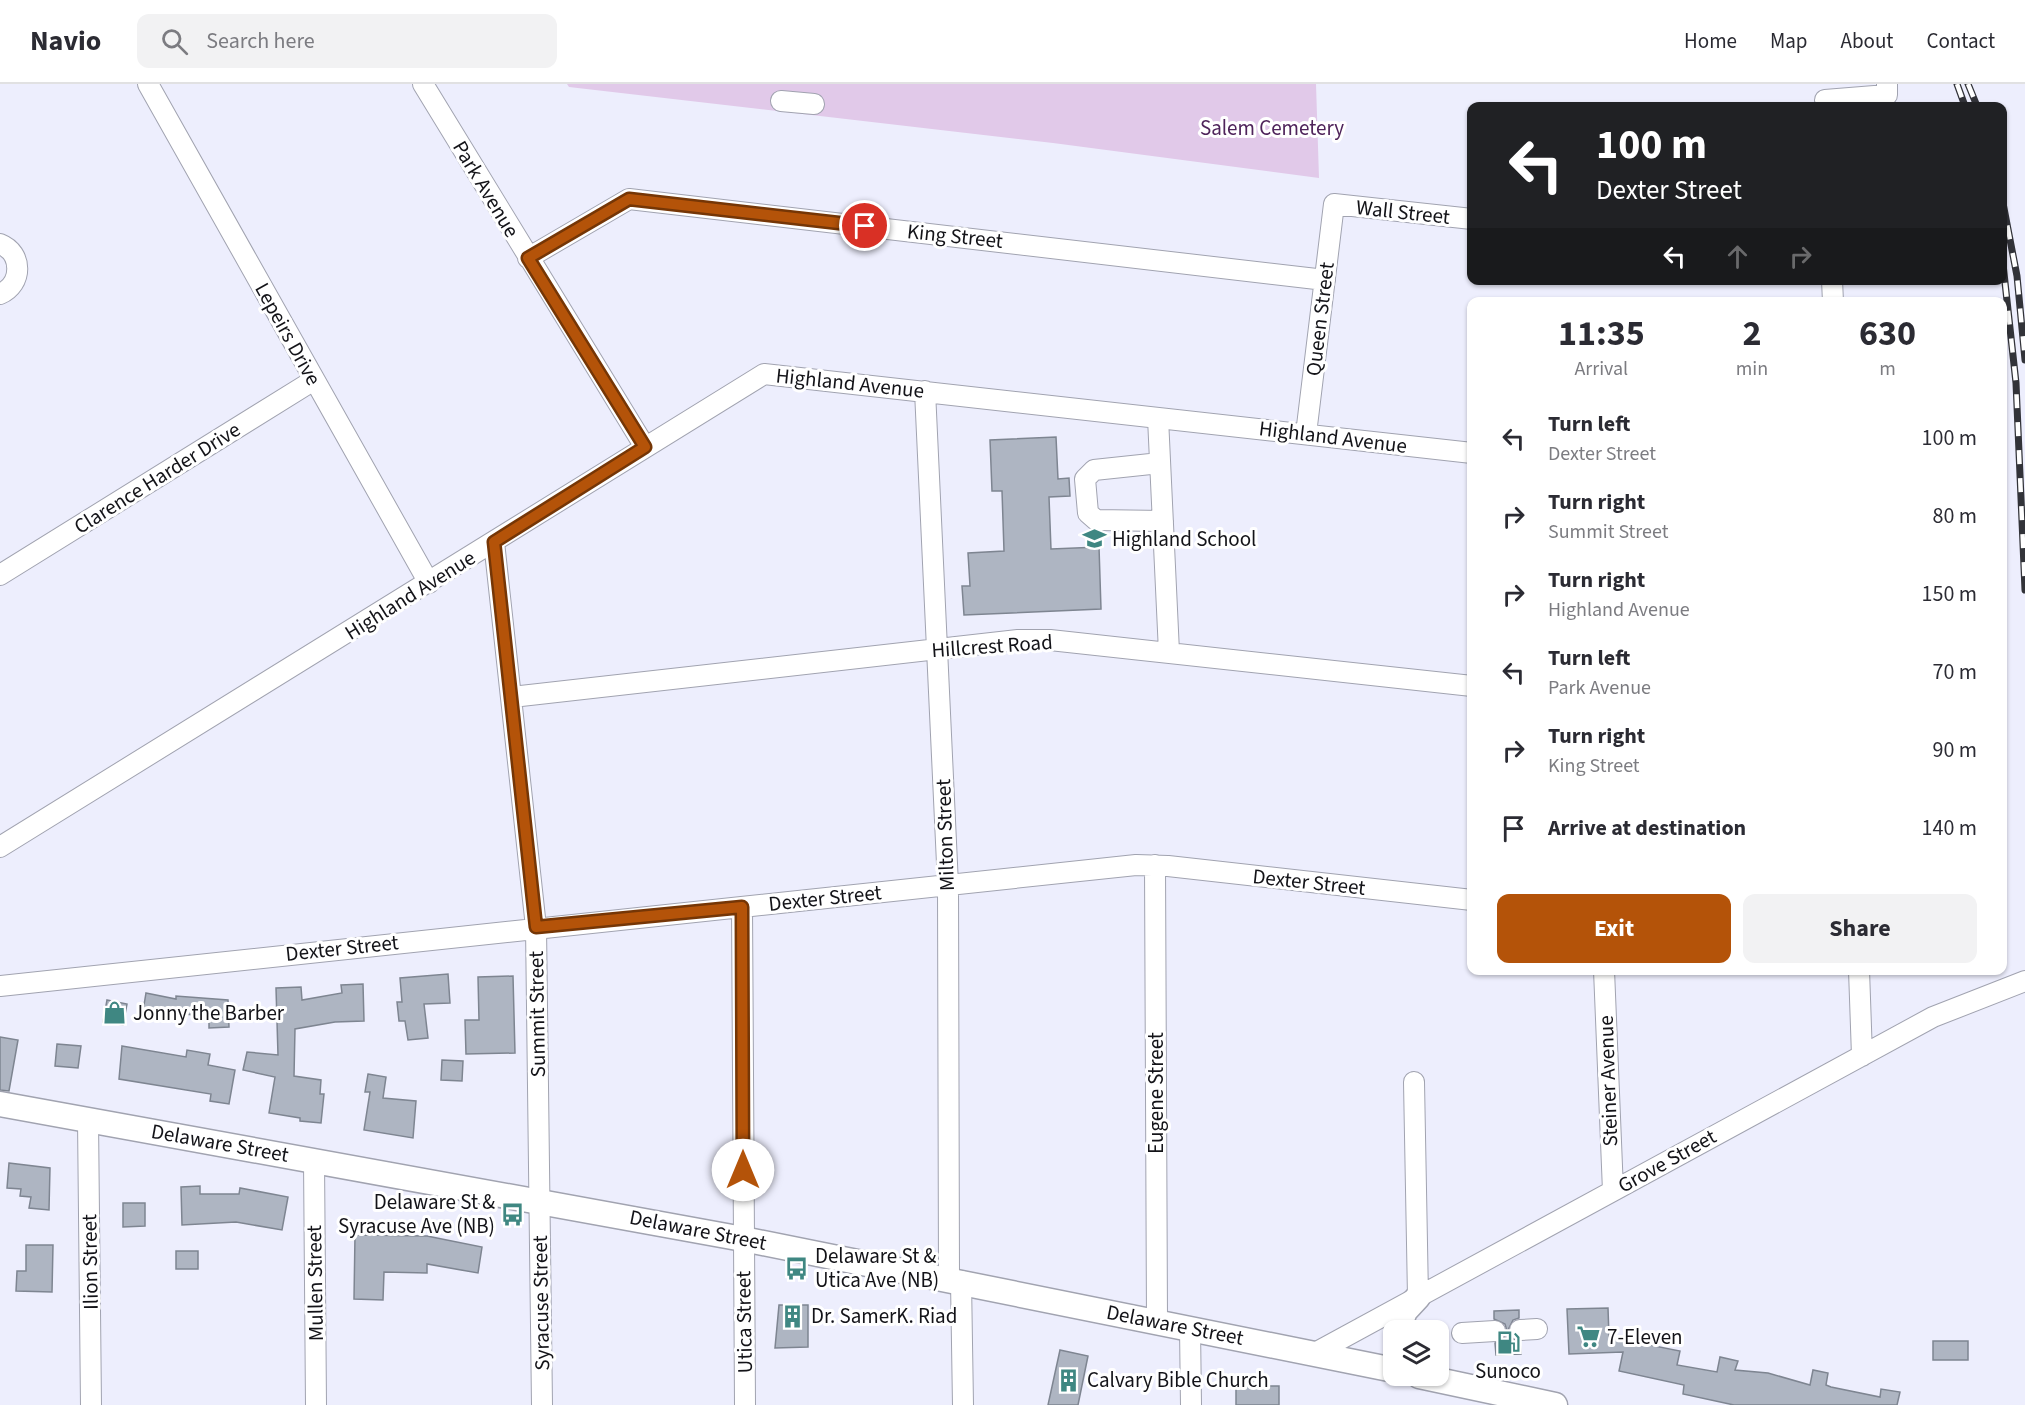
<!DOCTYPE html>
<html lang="en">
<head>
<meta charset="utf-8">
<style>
  :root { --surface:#fff; --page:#f2f2f3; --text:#2b2b33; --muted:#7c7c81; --line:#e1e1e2; --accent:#b45309 }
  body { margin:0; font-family:"Source Sans 3",sans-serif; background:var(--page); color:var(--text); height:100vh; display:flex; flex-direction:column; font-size:22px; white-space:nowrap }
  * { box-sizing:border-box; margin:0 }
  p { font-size:20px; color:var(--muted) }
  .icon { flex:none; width:33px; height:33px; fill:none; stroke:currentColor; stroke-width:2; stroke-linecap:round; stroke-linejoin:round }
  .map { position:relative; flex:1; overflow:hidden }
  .details { position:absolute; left:1467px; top:213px; width:540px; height:678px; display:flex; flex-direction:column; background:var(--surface); border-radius:12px; box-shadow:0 2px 4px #0004 }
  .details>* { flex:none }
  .banner { position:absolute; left:1467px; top:18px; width:540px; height:183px; border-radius:12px; box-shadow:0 2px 4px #0004; background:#202124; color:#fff; overflow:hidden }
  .controls { position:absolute; left:1383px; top:1236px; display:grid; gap:12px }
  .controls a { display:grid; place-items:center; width:66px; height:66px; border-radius:12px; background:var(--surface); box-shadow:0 2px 4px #0004; font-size:30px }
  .pin { position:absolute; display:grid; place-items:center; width:51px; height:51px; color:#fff; margin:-26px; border:3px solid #fff; border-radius:50%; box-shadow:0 2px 6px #0007 }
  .me { position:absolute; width:66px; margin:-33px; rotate:0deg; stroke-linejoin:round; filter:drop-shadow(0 0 4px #0008) }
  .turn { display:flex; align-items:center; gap:21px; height:126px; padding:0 30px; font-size:27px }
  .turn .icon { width:78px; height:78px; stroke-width:2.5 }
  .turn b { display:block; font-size:42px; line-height:51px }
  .lanes { display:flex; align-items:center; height:57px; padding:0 30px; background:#0003; justify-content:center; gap:30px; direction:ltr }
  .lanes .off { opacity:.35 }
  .eta { display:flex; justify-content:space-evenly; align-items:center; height:102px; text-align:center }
  .eta b { font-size:36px; font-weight:700; line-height:42px }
  .button { display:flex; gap:12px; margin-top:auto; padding:12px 30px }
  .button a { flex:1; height:69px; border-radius:12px; background:var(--accent); color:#fff; font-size:24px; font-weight:700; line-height:69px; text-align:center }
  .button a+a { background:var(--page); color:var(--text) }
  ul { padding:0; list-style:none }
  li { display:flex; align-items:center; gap:18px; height:78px; padding:0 30px }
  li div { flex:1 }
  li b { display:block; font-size:22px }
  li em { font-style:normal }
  header { display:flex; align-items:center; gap:36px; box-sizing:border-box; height:84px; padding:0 30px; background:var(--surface); border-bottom:2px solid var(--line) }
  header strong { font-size:28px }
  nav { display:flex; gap:33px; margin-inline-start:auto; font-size:21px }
  .search { width:420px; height:54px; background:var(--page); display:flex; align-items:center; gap:15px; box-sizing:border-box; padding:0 21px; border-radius:12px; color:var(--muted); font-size:22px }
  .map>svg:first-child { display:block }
  .green { fill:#e1c9e9 }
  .building { fill:#aeb5c2; stroke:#7e8591; stroke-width:1.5 }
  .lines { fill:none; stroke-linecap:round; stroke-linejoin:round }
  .minor-casing { stroke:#a1a3b0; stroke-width:22 }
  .major-casing { stroke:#a1a3b0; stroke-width:27 }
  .minor { stroke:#fff; stroke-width:20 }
  .major { stroke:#fff; stroke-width:24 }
  .rail-casing { stroke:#323339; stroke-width:7 }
  .rail { stroke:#fff; stroke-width:4.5; stroke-dasharray:14; stroke-linecap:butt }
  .route-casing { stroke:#753606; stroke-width:15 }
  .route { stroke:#b45309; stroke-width:10 }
  .labels { text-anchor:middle; stroke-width:6; stroke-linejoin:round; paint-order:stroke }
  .park-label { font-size:21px; fill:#4f245b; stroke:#fff }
  .street-label { font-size:21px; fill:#131318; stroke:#fff }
  .poi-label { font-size:21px; fill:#131318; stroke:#fff; text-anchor:start }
</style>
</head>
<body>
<header>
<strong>Navio</strong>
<div class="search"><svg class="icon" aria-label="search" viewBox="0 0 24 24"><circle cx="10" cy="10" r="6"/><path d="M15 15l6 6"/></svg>Search here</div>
<nav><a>Home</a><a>Map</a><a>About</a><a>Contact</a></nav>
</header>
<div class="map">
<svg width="2025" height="1321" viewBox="0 0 2025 1321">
  <rect width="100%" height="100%" fill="#edeefd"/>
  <path class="green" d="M567 0H1316L1319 94 1053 59 569 3Z"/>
  <path class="building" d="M1056 353 1058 395 1069 394 1070 412 1049 413 1051 465 1099 463 1101 525 964 531 962 502H970L968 469 1004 467 1002 407H992L990 356Z
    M448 890 450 919 424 920 428 954 408 956 405 937H399L397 918H402L400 894Z
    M513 892 515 969 466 970 465 936H479L478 893Z
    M363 900 364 937 335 938 295 945 294 992 321 996 320 1010H324L321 1039 300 1037V1034L269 1029 275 993 243 986 247 968 278 971 276 904 301 903 302 916 342 909 341 901Z
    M146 909 176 915V912L228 916 229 943 209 944V932L143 927Z
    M107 916 127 920 123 941 103 938Z
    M0 953 18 956 9 1007 0 1006Z
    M57 960 81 962 78 984 55 982Z
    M122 962 186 973 187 966 210 970 208 981 235 986 229 1020 210 1017 211 1010 119 995Z
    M442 976 463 977 462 997 441 996Z
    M368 990 386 993 383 1014 416 1017 413 1054 364 1046 370 1008H365Z
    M9 1079 50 1084 49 1126 29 1124 31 1113 20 1112 21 1105 7 1104Z
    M200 1102V1110H239L240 1104 288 1113 282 1146 236 1138 182 1141 181 1103Z
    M123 1119H145V1142L123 1143Z
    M355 1151 427 1152 482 1163 478 1189 427 1180V1189L384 1188 383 1216 354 1215Z
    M26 1161H53L52 1208 16 1207 17 1187H26Z
    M176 1167H198V1185H176Z
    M779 1221H808V1263L775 1264Z
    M1608 1224 1609 1253 1680 1267 1677 1281 1717 1288 1720 1273 1738 1277 1735 1286 1768 1289 1810 1301 1813 1286 1828 1289 1826 1301 1831 1303 1880 1313 1881 1305 1900 1308 1897 1321H1734L1683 1310 1684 1301 1619 1287 1623 1268 1569 1270 1567 1225Z
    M1519 1226V1234L1513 1236 1508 1246 1510 1253 1520 1258 1521 1270 1496 1271 1495 1259 1502 1257 1507 1247 1505 1240 1494 1235V1227Z
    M1933 1257H1968V1276H1933Z
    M1060 1266 1088 1272 1078 1321H1048Z
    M1236 1296H1253V1302H1279V1321H1236Z"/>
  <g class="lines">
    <defs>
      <path id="minor" d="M148 0 429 499
        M423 0 645 363
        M1825 16 1887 11V0
        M781 17 814 20
        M0 160C23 169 23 200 0 210
        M528 174 629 115 1325 196
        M1832 196 1833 218
        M925 307 948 801 949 1195
        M1158 334 1169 568
        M1306 350 1334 120 1472 135
        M1160 379 1094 386 1085 395 1088 429 1096 436 1163 437
        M494 458 536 843 542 1321
        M0 491 314 296
        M512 613 1018 556H1050L1472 602
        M0 763 764 290 1472 369
        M1155 781 1157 1237
        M742 823 745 1321
        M1604 886 1613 1107
        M1859 886 1862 972
        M0 902 1136 781 1168 782 1472 816
        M1414 998 1418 1213
        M88 1036 91 1321
        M314 1076 316 1321
        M961 1197 963 1321
        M1190 1244 1191 1321
        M1520 1246 1537 1245
        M1462 1249 1495 1247
        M1315 1269 1933 933 2025 897"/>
      <path id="major" d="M0 1020 743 1155 1394 1286
        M1398 1246 1405 1227 1418 1213
        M1419 1292 1555 1321"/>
    </defs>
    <use href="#minor" class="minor-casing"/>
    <use href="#major" class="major-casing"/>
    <use href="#minor" class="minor"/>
    <use href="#major" class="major"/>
    <defs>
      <path id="rail" d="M1957 0 1965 22
        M1968 0 1977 22
        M2002 114 2017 192 2025 276
        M2002 171 2016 299 2025 506"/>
    </defs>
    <use href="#rail" class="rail-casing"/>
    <use href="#rail" class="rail"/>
  </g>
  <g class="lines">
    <defs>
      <path id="route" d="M743 1086 742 823 536 843 494 458 645 363 528 174 629 115 865 142"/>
    </defs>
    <use href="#route" class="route-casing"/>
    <use href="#route" class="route"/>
  </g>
  <defs>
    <symbol id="school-bare" viewBox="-9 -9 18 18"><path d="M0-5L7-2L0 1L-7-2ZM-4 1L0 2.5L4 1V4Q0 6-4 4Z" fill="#3f8782" stroke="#fff" stroke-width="2.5" paint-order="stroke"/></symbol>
    <symbol id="shop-bare" viewBox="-9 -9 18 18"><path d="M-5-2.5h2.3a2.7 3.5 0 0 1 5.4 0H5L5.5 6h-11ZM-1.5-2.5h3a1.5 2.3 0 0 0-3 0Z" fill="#3f8782" stroke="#fff" stroke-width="2.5" paint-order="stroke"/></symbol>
    <symbol id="bus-bare" viewBox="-9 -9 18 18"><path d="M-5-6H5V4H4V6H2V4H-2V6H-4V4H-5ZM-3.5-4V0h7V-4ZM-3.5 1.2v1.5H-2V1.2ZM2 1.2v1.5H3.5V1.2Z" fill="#3f8782" stroke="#fff" stroke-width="2.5" paint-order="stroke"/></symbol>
    <symbol id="building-bare" viewBox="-9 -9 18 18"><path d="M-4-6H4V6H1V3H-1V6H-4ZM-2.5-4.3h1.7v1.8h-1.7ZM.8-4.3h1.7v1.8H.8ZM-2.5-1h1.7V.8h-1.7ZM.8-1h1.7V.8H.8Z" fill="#3f8782" stroke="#fff" stroke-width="2.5" paint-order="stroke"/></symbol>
    <symbol id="supermarket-bare" viewBox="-9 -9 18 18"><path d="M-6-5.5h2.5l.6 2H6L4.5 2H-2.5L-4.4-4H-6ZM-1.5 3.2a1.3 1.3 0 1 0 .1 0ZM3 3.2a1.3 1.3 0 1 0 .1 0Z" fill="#3f8782" stroke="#fff" stroke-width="2.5" paint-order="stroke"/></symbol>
    <symbol id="fuel-bare" viewBox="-9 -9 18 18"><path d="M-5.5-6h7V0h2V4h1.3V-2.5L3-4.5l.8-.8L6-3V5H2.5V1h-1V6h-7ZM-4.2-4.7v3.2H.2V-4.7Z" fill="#3f8782" stroke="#fff" stroke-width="2.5" paint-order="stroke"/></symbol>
  </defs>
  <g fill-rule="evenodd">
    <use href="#school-bare" x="1078" y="438" width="33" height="33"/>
    <use href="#shop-bare" x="98" y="912" width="33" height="33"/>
    <use href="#bus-bare" x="496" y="1114" width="33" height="33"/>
    <use href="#bus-bare" x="780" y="1168" width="33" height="33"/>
    <use href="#building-bare" x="776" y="1216" width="33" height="33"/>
    <use href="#supermarket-bare" x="1572" y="1236" width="33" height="33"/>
    <use href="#fuel-bare" x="1492" y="1242" width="33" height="33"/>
    <use href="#building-bare" x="1052" y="1280" width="33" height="33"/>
  </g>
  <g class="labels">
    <g class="park-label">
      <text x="1272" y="51">Salem Cemetery</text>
    </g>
    <g class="street-label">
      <text transform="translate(486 105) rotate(59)" y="7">Park Avenue</text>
      <text transform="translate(1403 128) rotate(6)" y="7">Wall Street</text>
      <text transform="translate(955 152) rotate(6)" y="7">King Street</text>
      <text transform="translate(1320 235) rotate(-83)" y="7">Queen Street</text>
      <text transform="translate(288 250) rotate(61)" y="7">Lepeirs Drive</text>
      <text transform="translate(850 299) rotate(6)" y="7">Highland Avenue</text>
      <text transform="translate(1333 353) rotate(7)" y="7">Highland Avenue</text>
      <text transform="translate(157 394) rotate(-32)" y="7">Clarence Harder Drive</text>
      <text transform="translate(410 511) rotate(-32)" y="7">Highland Avenue</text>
      <text transform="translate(992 562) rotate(-4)" y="7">Hillcrest Road</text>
      <text transform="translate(945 751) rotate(-92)" y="7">Milton Street</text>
      <text transform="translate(1309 798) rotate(6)" y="7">Dexter Street</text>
      <text transform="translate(825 814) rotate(-6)" y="7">Dexter Street</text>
      <text transform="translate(342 864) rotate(-6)" y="7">Dexter Street</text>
      <text transform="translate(537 930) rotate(-91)" y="7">Summit Street</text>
      <text transform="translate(1608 997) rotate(-92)" y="7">Steiner Avenue</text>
      <text transform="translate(1156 1009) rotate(-90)" y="7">Eugene Street</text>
      <text transform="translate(220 1059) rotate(10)" y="7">Delaware Street</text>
      <text transform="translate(1667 1077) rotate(-29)" y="7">Grove Street</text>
      <text transform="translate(698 1146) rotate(11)" y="7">Delaware Street</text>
      <text transform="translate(90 1178) rotate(-91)" y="7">Ilion Street</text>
      <text transform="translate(315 1199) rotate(-91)" y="7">Mullen Street</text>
      <text transform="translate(541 1219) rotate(-91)" y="7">Syracuse Street</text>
      <text transform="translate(744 1238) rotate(-91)" y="7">Utica Street</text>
      <text transform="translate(1175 1241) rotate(11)" y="7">Delaware Street</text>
    </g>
    <g class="poi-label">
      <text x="1112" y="462">Highland School</text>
      <text x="133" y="936">Jonny the Barber</text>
      <text x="495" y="1125" text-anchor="end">Delaware St &amp;<tspan x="495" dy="24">Syracuse Ave (NB)</tspan></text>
      <text x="815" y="1179">Delaware St &amp;<tspan x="815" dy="24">Utica Ave (NB)</tspan></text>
      <text x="811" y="1239">Dr. SamerK. Riad</text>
      <text x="1607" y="1260">7-Eleven</text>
      <text x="1508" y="1294" text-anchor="middle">Sunoco</text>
      <text x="1087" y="1303">Calvary Bible Church</text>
    </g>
  </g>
</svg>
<div class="controls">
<a><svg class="icon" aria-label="layers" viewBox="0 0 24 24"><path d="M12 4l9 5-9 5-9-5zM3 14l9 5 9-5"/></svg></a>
</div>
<div class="pin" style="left:865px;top:142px;background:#d93025"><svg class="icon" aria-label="arrive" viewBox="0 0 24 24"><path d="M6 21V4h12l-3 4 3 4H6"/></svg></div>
<svg class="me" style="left:743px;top:1086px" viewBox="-20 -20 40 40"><circle r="19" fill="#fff"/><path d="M0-13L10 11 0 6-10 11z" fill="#b45309"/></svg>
<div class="banner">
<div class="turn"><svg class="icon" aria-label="left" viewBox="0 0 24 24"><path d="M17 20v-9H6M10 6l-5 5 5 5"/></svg><div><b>100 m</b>Dexter Street</div></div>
<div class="lanes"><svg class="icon" aria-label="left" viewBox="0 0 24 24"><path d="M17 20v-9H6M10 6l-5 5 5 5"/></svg><svg class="icon off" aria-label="ahead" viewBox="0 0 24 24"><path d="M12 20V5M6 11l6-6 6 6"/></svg><svg class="icon off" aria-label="right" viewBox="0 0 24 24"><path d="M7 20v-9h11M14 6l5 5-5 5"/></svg></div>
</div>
<section class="details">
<div class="eta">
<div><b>11:35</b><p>Arrival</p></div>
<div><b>2</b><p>min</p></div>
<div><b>630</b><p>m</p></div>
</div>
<ul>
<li><svg class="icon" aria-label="left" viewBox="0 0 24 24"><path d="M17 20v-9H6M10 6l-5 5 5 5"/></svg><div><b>Turn left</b><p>Dexter Street</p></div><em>100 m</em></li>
<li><svg class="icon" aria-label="right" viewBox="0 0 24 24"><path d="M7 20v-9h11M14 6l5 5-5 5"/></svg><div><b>Turn right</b><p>Summit Street</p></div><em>80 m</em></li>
<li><svg class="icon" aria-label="right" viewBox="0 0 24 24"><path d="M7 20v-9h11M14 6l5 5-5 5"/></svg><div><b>Turn right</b><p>Highland Avenue</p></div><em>150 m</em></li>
<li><svg class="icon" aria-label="left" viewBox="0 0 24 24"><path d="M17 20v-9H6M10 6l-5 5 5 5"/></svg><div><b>Turn left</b><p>Park Avenue</p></div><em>70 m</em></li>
<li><svg class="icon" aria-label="right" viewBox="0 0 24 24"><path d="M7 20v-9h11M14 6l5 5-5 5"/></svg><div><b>Turn right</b><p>King Street</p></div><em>90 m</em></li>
<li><svg class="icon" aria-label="arrive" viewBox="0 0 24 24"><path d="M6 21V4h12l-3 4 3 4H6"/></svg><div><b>Arrive at destination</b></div><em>140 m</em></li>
</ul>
<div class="button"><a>Exit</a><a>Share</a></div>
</section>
</div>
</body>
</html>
